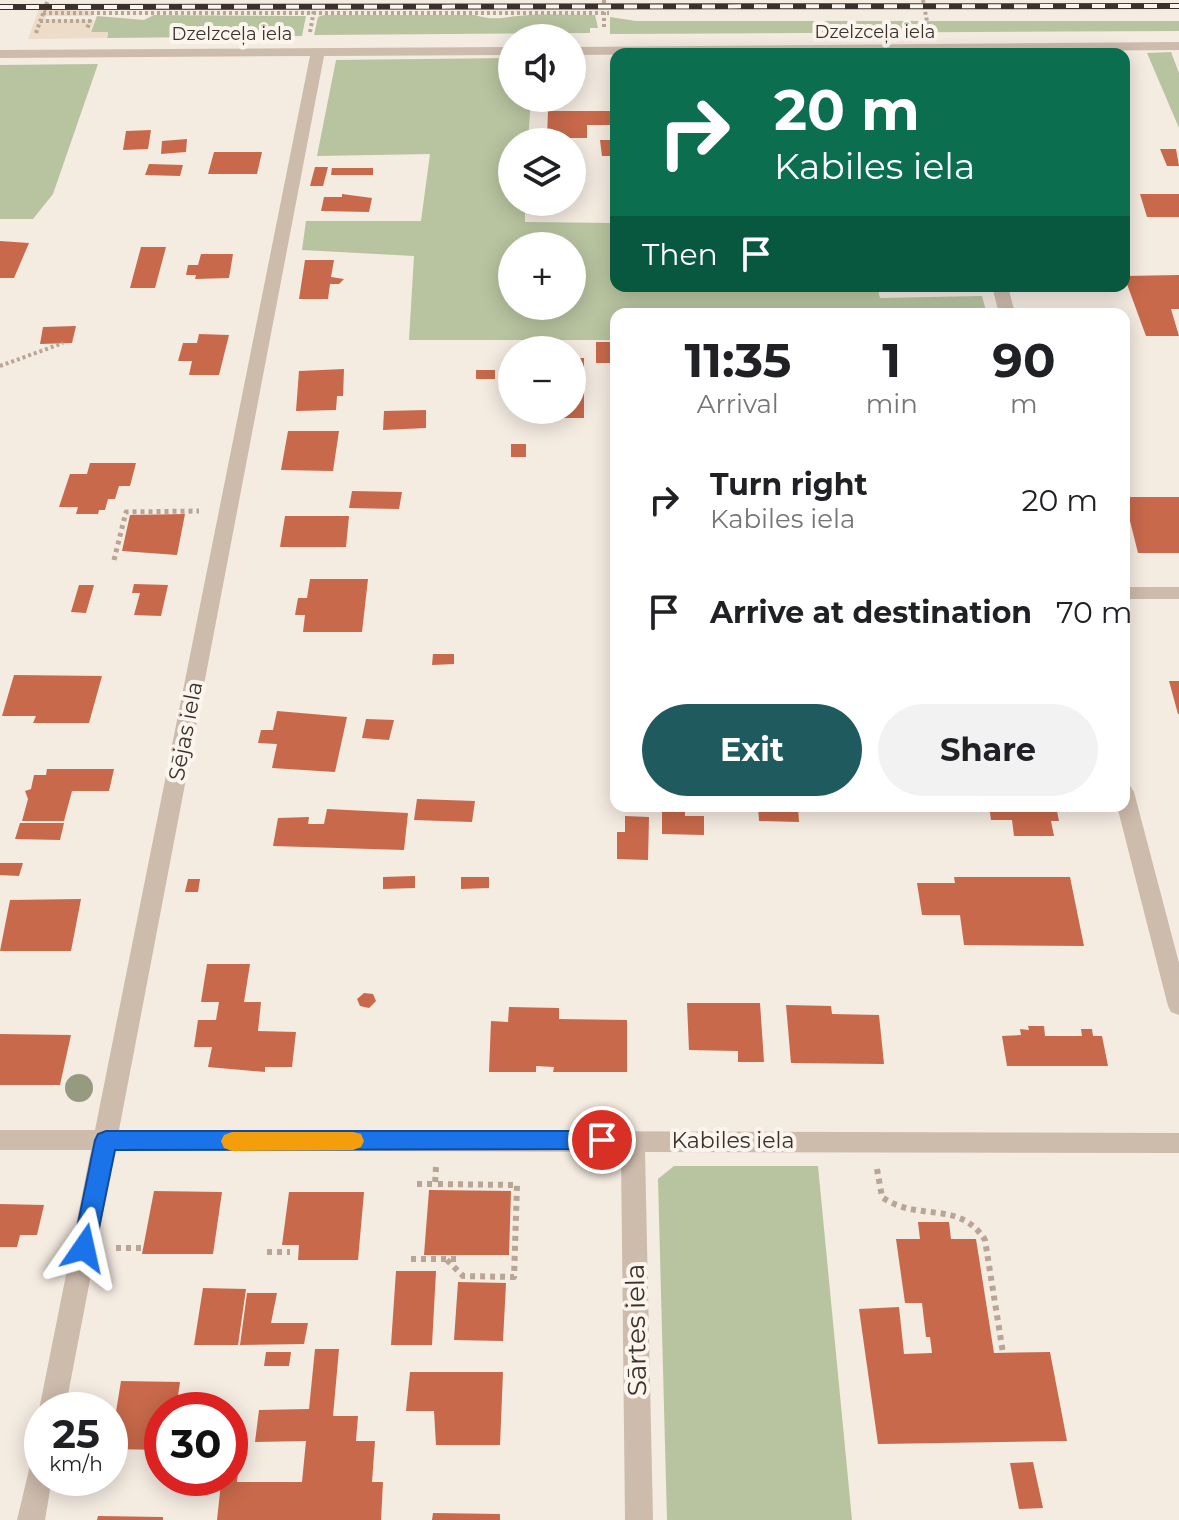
<!DOCTYPE html>
<html lang="en">
<head>
<meta charset="utf-8">
<style>
  :root { --surface:#fff; --page:#f2f2f2; --text:#202124; --muted:#757577; --accent:#1f5a5e }
  body { margin:0; font-family:Montserrat,sans-serif; background:var(--page); color:var(--text); height:100vh; display:flex; flex-direction:column; font-size:30px; white-space:nowrap }
  * { box-sizing:border-box; margin:0 }
  p { font-size:26px; color:var(--muted) }
  .icon { flex:none; width:44px; height:44px; fill:none; stroke:currentColor; stroke-width:2; stroke-linecap:round; stroke-linejoin:round }
  .map { position:relative; flex:1; overflow:hidden }
  .side { position:absolute; left:610px; top:308px; width:520px; height:504px; display:flex; flex-direction:column; background:var(--surface); border-radius:16px; box-shadow:0 4px 20px #0003 }
  .side>* { flex:none }
  .hud { position:absolute; left:610px; top:48px; width:520px; height:244px; border-radius:16px; box-shadow:0 4px 20px #0003; background:#0b6e4f; color:#fff; overflow:hidden }
  .tools { position:absolute; left:498px; top:24px; display:grid; gap:16px }
  .tools a { display:grid; place-items:center; width:88px; height:88px; border-radius:50%; background:var(--surface); box-shadow:0 4px 20px #0003; font-size:40px }
  .speed { position:absolute; left:24px; top:1392px; display:flex; gap:16px; font-size:40px; font-weight:700; text-align:center }
  .speed>* { display:grid; place-content:center; width:104px; height:104px; border-radius:50%; background:var(--surface); box-shadow:0 4px 20px #0003; line-height:1 }
  .speed small { font-size:20px; font-weight:400 }
  .speed .limit { border:12px solid #d22; background:#fff; color:#111 }
  .pin { position:absolute; display:grid; place-items:center; width:68px; height:68px; color:#fff; margin:-34px; border:4px solid #fff; border-radius:50%; box-shadow:0 2px 8px #0007 }
  .me { position:absolute; width:88px; margin:-44px; rotate:11deg; stroke-linejoin:round; filter:drop-shadow(0 0 6px #0008) }
  .turn { display:flex; align-items:center; gap:28px; height:168px; padding:0 32px; font-size:36px }
  .turn .icon { width:104px; height:104px; stroke-width:2.5 }
  .turn b { display:block; font-size:56px; line-height:68px }
  .then { display:flex; align-items:center; height:76px; padding:0 32px; background:#0003; gap:16px; font-size:30px }
  .eta { display:flex; justify-content:space-evenly; align-items:center; height:136px; text-align:center }
  .eta b { font-size:48px; font-weight:700; line-height:56px }
  .cta { display:flex; gap:16px; margin-top:auto; padding:16px 32px }
  .cta a { flex:1; height:92px; border-radius:48px; background:var(--accent); color:#fff; font-size:32px; font-weight:700; line-height:92px; text-align:center }
  .cta a+a { background:var(--page); color:var(--text) }
  ul { padding:0; list-style:none }
  li { display:flex; align-items:center; gap:24px; height:112px; padding:0 32px }
  li div { flex:1 }
  li b { display:block; font-size:30px }
  li em { font-style:normal }
  .map>svg:first-child { display:block }
  .green { fill:#b8c4a0; fill-rule:evenodd }
  .plaza { fill:#ecdcc8 }
  .building { fill:#c8694b }
  .lines { fill:none; stroke-linecap:round; stroke-linejoin:round }
  .path-far2 { stroke:#b9a596; stroke-width:4; stroke-dasharray:3 3; stroke-linecap:butt }
  .path-far1 { stroke:#b9a596; stroke-width:5; stroke-dasharray:4 4; stroke-linecap:butt }
  .path { stroke:#b9a596; stroke-width:6; stroke-dasharray:5 5; stroke-linecap:butt }
  .street { fill:#cdbbac; fill-rule:evenodd }
  .rail-casing { stroke:#3b302b; stroke-width:6 }
  .rail { stroke:#fbf5ee; stroke-width:4; stroke-dasharray:13; stroke-linecap:butt }
  .tree { fill:#969b7f }
  .route { fill:#1a73e8; stroke:#114b97; stroke-width:2 }
  .slow { fill:#f59e0b }
  .labels { text-anchor:middle; stroke-width:8; stroke-linejoin:round; paint-order:stroke }
  .far-street-label { font-size:18px; fill:#3b302b; stroke:#fbf5ee }
  .street-label { font-size:22px; fill:#3b302b; stroke:#fbf5ee }
  .near-street-label { font-size:26px; fill:#3b302b; stroke:#fbf5ee }
</style>
</head>
<body>
<div class="map">
<svg width="1179" height="1520" viewBox="0 0 1179 1520">
  <rect width="100%" height="100%" fill="#f4ebe1"/>
  <path class="green" d="M154 15 306 16 302 36 107 38 108 33 91 32 97 16 144 20Z
    M324 15H475C495 22 508 16 529 15 551 14 573 15 595 15L598 28H590V33L314 35 318 17Z
    M610 17 636 21H1179V31L610 34Z
    M1171 52 1179 73V128L1147 53Z
    M512 58V98H531L528 142H512V202H525V222L616 223V286H877L880 298 982 296 987 314H616V340H409L414 256 302 250 306 221H421L430 154 317 156 336 60ZM572 246V306H512V246Z
    M98 64 53 194 33 219H0V65Z
    M674 1166H818L852 1520H667L658 1179Z"/>
  <path class="plaza" d="M39 9 93 11 91 16H46L45 19 94 20 90 32H108L107 38 28 39Z"/>
  <path class="building" d="M548 111H610V125H587V138H547Z
    M151 130 148 149 123 150 126 131Z
    M187 139 186 152 161 154 162 141Z
    M600 140H616V156H602Z
    M1160 149H1176L1179 166H1167Z
    M214 152H262L257 174H208Z
    M149 164 183 165 180 176 145 175Z
    M315 167H328L323 186H310Z
    M332 168H373V175H331Z
    M342 194 372 198 369 212 321 211 324 197H342Z
    M1140 194H1179V217H1147Z
    M0 241 29 243 14 278H0Z
    M141 247H166L155 288H130Z
    M201 254H233L229 278 195 279 196 275H186L188 265H198Z
    M305 260H334L331 277 344 279 339 284H330L328 299H299Z
    M1179 275V309H1171L1179 336H1146L1124 276Z
    M76 326 72 343 40 344 43 327Z
    M199 334 229 335 219 375H189L192 361H178L183 343H197Z
    M596 342H616V363H596Z
    M572 358H584V418H540V410H572Z
    M344 369 343 396H337L336 410 296 411 299 371Z
    M476 370H495V379H476Z
    M426 410V428L383 430 384 411Z
    M288 431H339L333 471 281 470Z
    M511 444H526V457H511Z
    M90 463H136L130 486H119L115 499H108L105 510H99L98 514H76L78 507H59L70 474H87Z
    M352 491 402 492 399 509 349 508Z
    M1124 497H1179V553H1138Z
    M185 514 177 555 122 551 130 515Z
    M285 516H349L346 547H280Z
    M310 579H368L362 632H303L305 615H295L298 598H307Z
    M134 584 168 585 161 616 134 615 140 593H132Z
    M79 585H94L86 613 71 612Z
    M433 654H454V664L432 665Z
    M14 675 102 676 89 723H33L36 716H2Z
    M1169 681H1179V714H1178Z
    M277 711 347 717 335 772 272 768 277 744 258 743 261 730H273Z
    M366 719 394 720 389 740 362 738Z
    M47 769H114L109 791H72L64 821H22L28 799 25 791 31 789 34 775H46Z
    M417 799 475 801 472 822 414 820Z
    M662 806H685V816H704V835L662 834Z
    M758 806H798L799 822 759 821Z
    M989 806H1056L1059 821H1051L1054 836H1014L1012 820H991Z
    M327 809 408 813 404 850 273 846 278 818 309 817 308 824H324Z
    M625 816 649 817 648 860 617 859V832H625Z
    M20 823H64L60 840 15 839Z
    M0 863H23L19 876 0 875Z
    M415 876V888L383 889V877Z
    M461 877H489V888L461 889Z
    M954 877H1070L1084 946 964 945 960 915H922L917 883H955Z
    M188 879H200L198 892H185Z
    M81 899 71 951H0L10 900Z
    M207 964H250L244 1002H261L258 1031 296 1032 292 1067H265V1072L208 1067 212 1047H194L198 1020H216L219 1002H201Z
    M364 993 373 994 376 1001 369 1008 360 1006 357 999Z
    M687 1003H760L764 1062H738V1051L689 1050Z
    M786 1005 831 1006 832 1014 879 1015 884 1064 791 1063Z
    M509 1007 559 1008V1019L627 1020V1072H553L554 1067 536 1066V1072H489L491 1021 508 1022Z
    M1028 1026H1044L1045 1036H1082L1081 1029H1092L1093 1036H1102L1108 1066H1007L1002 1036 1021 1035 1020 1029 1029 1030Z
    M0 1034 71 1035 60 1085H0Z
    M429 1190 511 1191 509 1255H424Z
    M154 1191 222 1192 213 1254H142Z
    M289 1192H364L358 1260H298L299 1245H282Z
    M0 1204 44 1205 37 1235H20L17 1247H0Z
    M918 1222H949L951 1239H976L994 1353 1050 1352 1067 1441 878 1444 859 1309 899 1307 904 1354 932 1353 930 1337H926L922 1303H905L896 1239H920Z
    M396 1271H436L432 1345H391Z
    M458 1282 506 1283 503 1341 454 1340Z
    M203 1288 246 1289 238 1345H194Z
    M247 1293H277L271 1323H308L304 1344 240 1345Z
    M315 1349H339L333 1416H358L356 1441H375L372 1482H383L381 1520H217L221 1483H186L187 1478H230V1452H240L237 1482H302L306 1441 255 1442 259 1410 309 1409Z
    M266 1352H291L289 1366H264Z
    M410 1372H503L500 1445H436L434 1411H406Z
    M121 1381 180 1382 176 1410H162V1450L110 1449Z
    M1033 1462 1043 1508 1019 1509 1010 1463Z
    M433 1513 500 1514V1520H432Z
    M98 1516 163 1517V1520H97Z"/>
  <g class="lines">
    <path class="path-far2" d="M604 0V28
      M923 0 928 27
      M43 13H609
      M40 21H90L87 29
      M310 32 314 10
      M36 33 48 0
      M525 37H559
      M0 366 63 343"/>
    <path class="path-far1" d="M114 560 126 512 199 511"/>
    <path class="path" d="M436 1167 435 1184 517 1185 514 1277 463 1276 446 1259
      M877 1169 882 1197C919 1223 959 1199 985 1240L1003 1353
      M417 1184H435
      M116 1248H143
      M267 1252H290
      M411 1259H460"/>
    <path class="street" d="M1179 42V50L572 55V47Z
      M512 47V55L324 56 119 1130 1179 1133V1153L645 1152 653 1520H625L621 1152 115 1150 65 1410H42V1417L39 1410 91 1150H0V1130H95L310 56 0 58V50Z
      M992 286H1008L1015 314H999Z
      M1124 587H1179V599H1124Z
      M1124 784 1131 787 1134 792 1179 963V1015L1171 1012 1168 1006 1117 806H1124Z
      M42 1449V1478H52L45 1520H17L33 1453Z"/>
    <defs>
      <path id="rail" d="M0 7 1179 6"/>
    </defs>
    <use href="#rail" class="rail-casing"/>
    <use href="#rail" class="rail"/>
  </g>
  <circle class="tree" cx="79" cy="1088" r="14"/>
  <path class="route" d="M106 1131H602L610 1133 613 1140 610 1146 602 1149 115 1150 95 1248 92 1255 84 1258 76 1255 73 1248 95 1140 98 1134Z"/>
  <path class="slow" d="M232 1132H353L361 1134 364 1141 361 1147 353 1150 232 1151 224 1148 221 1141 224 1135Z"/>
  <g class="labels">
    <g class="far-street-label">
      <text x="875" y="38">Dzelzceļa iela</text>
      <text x="232" y="40">Dzelzceļa iela</text>
    </g>
    <g class="street-label">
      <text transform="translate(185 731) rotate(-79)" y="8">Sējas iela</text>
      <text x="733" y="1148">Kabiles iela</text>
    </g>
    <g class="near-street-label">
      <text transform="translate(636 1330) rotate(-91)" y="9">Sārtes iela</text>
    </g>
  </g>
</svg>
<div class="tools">
<a><svg class="icon" aria-label="sound" viewBox="0 0 24 24"><path d="M4 9h4l5-4v14l-5-4H4zM17 9q2 3 0 6"/></svg></a>
<a><svg class="icon" aria-label="layers" viewBox="0 0 24 24"><path d="M12 4l9 5-9 5-9-5zM3 14l9 5 9-5"/></svg></a>
<a>+</a>
<a>−</a>
</div>
<div class="speed"><div>25<small>km/h</small></div><div class="limit">30</div></div>
<div class="pin" style="left:602px;top:1140px;background:#d93025"><svg class="icon" aria-label="arrive" viewBox="0 0 24 24"><path d="M6 21V4h12l-3 4 3 4H6"/></svg></div>
<svg class="me" style="left:84px;top:1248px" viewBox="-20 -20 40 40"><path d="M0-17L14 15 0 8-14 15z" fill="#1a73e8" stroke="#fff" stroke-width="4"/></svg>
<div class="hud">
<div class="turn"><svg class="icon" aria-label="right" viewBox="0 0 24 24"><path d="M7 20v-9h11M14 6l5 5-5 5"/></svg><div><b>20 m</b>Kabiles iela</div></div>
<div class="then">Then<svg class="icon" aria-label="arrive" viewBox="0 0 24 24"><path d="M6 21V4h12l-3 4 3 4H6"/></svg></div>
</div>
<section class="side">
<div class="eta">
<div><b>11:35</b><p>Arrival</p></div>
<div><b>1</b><p>min</p></div>
<div><b>90</b><p>m</p></div>
</div>
<ul>
<li><svg class="icon" aria-label="right" viewBox="0 0 24 24"><path d="M7 20v-9h11M14 6l5 5-5 5"/></svg><div><b>Turn right</b><p>Kabiles iela</p></div><em>20 m</em></li>
<li><svg class="icon" aria-label="arrive" viewBox="0 0 24 24"><path d="M6 21V4h12l-3 4 3 4H6"/></svg><div><b>Arrive at destination</b></div><em>70 m</em></li>
</ul>
<div class="cta"><a>Exit</a><a>Share</a></div>
</section>
</div>
</body>
</html>
